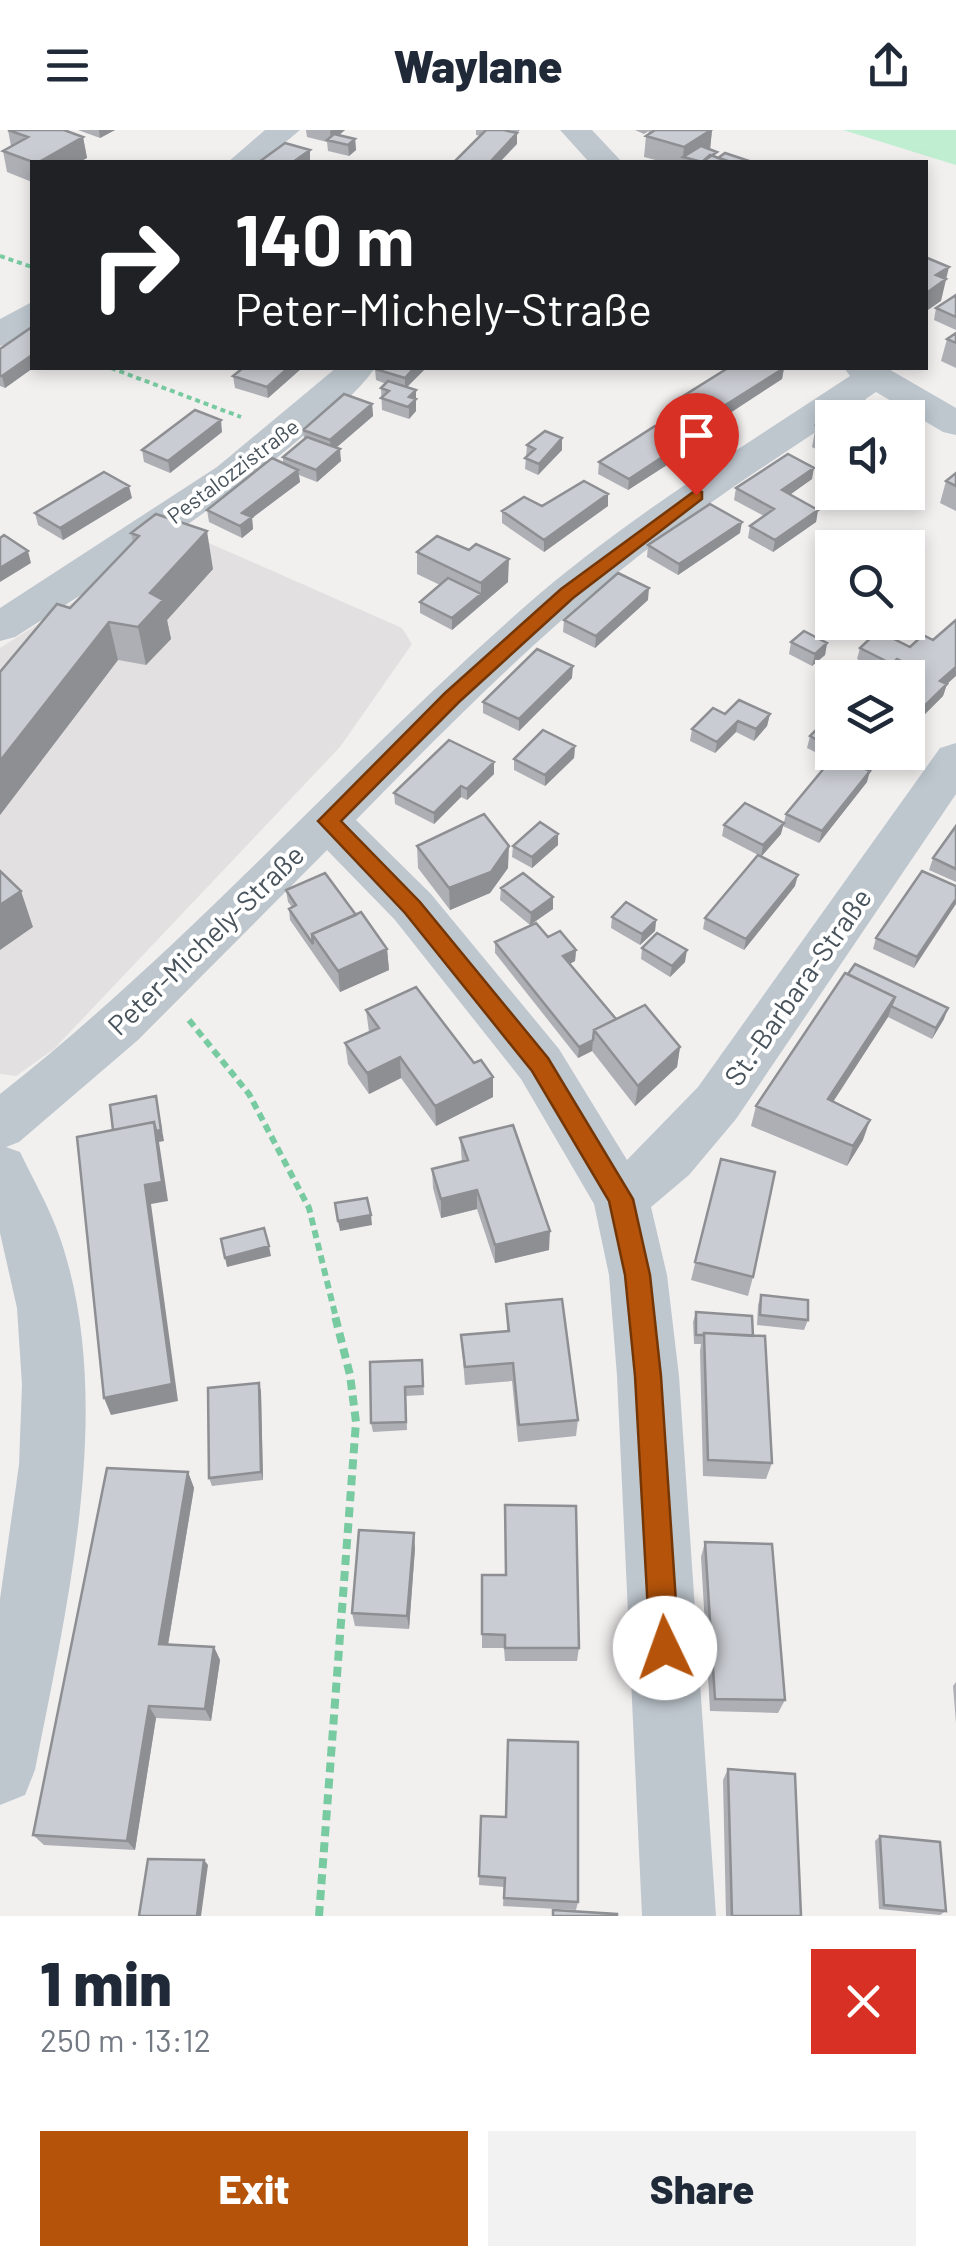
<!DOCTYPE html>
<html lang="en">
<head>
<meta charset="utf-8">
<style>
  :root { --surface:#fff; --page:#f2f2f3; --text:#1f2937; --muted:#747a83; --accent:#b45309 }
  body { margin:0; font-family:Barlow,sans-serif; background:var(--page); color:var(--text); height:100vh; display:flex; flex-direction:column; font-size:38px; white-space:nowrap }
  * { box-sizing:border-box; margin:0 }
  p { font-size:32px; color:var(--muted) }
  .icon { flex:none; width:55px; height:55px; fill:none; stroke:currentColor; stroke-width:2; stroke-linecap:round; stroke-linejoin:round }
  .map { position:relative; height:1786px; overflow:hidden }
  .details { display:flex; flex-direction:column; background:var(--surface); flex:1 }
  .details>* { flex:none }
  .banner { position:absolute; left:30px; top:30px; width:898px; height:210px; border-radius:0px; box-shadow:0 5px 15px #0003; background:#202124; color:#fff; overflow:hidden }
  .tools { position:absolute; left:815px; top:270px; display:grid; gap:20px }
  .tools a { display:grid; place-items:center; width:110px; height:110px; border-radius:0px; background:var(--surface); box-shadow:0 5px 15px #0003; font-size:50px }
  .pin { position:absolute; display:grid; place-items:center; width:85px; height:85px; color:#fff; margin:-102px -42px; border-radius:50% 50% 50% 0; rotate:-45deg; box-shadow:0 0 10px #0007 }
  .pin .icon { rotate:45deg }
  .me { position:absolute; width:110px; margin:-55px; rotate:357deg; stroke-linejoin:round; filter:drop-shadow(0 0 8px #0008) }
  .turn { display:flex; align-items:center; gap:35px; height:210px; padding:0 40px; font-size:45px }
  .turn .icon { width:130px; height:130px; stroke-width:2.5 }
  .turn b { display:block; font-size:70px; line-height:85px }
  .round { display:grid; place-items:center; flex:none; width:105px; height:105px; border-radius:0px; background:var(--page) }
  .overview { display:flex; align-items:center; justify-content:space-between; height:170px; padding:0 40px }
  h1 { font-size:60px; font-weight:800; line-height:75px }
  .primary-button { display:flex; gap:20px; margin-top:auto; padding:20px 40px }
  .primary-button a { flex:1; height:115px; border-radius:0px; background:var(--accent); color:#fff; font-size:40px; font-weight:800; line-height:115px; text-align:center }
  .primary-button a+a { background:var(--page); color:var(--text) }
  header { display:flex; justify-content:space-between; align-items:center; height:130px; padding:0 40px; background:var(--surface); font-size:45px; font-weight:800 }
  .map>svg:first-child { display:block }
  .education { fill:#e3e0e1 }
  .green { fill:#bfeed1 }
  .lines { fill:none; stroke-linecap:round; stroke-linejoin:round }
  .path-far2 { stroke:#78cba1; stroke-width:4; stroke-dasharray:5 4; stroke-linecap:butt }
  .path-far1 { stroke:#78cba1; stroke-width:6; stroke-dasharray:8 5; stroke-linecap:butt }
  .path { stroke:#78cba1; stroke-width:8; stroke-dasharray:10 6; stroke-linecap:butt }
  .street { fill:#bec7ce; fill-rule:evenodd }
  .wall { fill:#adafb5 }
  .shaded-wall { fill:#8d8f93 }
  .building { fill:#c9ccd2; stroke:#8d8f93; stroke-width:2.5 }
  .route { fill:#b45309; stroke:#753606; stroke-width:2.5 }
  .labels { text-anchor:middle; stroke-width:8; stroke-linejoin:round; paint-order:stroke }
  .far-street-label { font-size:22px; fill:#48535c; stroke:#fff }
  .street-label { font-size:28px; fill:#48535c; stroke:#fff }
</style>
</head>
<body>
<header><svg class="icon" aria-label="menu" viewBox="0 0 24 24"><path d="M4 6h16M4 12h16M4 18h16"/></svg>Waylane<svg class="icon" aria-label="share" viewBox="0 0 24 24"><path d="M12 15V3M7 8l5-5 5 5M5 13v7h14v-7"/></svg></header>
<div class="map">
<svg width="956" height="1786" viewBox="0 0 956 1786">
  <rect width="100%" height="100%" fill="#f2efef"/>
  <path class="education" d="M184 402 402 498 412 514 340 617 54 919 16 946 0 944V518Z"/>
  <path class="green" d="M843 0H956V35Z"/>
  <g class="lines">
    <path class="path-far2" d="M0 126 32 137
      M111 238 241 287"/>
    <path class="path-far1" d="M189 890 249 964 309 1078 335 1184"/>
    <path class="path" d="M319 1786 356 1292 350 1245 334 1182"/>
    <path class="street" d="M265 0H300L262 32H228Z
      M560 0H592L622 32H589Z
      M32 172V199L13 213 0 216V189Z
      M336 238H375C357 264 328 286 303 306 214 382 114 444 15 507L0 511V478L217 337Z
      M844 238H887L956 278V305L943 302 876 262C791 319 698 377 616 444 524 519 439 605 356 690L431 764 559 919 627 1030 698 957 940 618 956 613V664L736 989 689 1045 651 1077 667 1145 679 1246 716 1786H642L617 1246 609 1145 594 1074 521 949 395 790 327 720 138 910 19 1012 6 1017 20 1022C33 1049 49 1077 59 1105 117 1269 67 1475 35 1640L25 1665 0 1675V1469L19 1335 22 1255 17 1178 0 1103V964C187 817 344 636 522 479 623 390 738 320 850 246Z"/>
  </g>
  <path class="wall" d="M8 0 83 7 87 28 32 32V52L7 42 3 21 11 16Z
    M78 0H115L100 8Z
    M306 0H345L339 5 355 9 356 20 349 26 328 21 327 12 307 7Z
    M476 0H520L517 3V14L476 5Z
    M635 0H712L710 19 716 27 752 32H663L644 27 646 6 648 4 649 1 644 4Z
    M956 165V200L934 190 936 178Z
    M956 203V238L941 231 947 209Z
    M0 219 33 238 5 258 0 256Z
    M302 238 268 268 235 258 233 246Z
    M376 238H426L407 257 416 260V281L409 289 382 280 381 258 386 254 376 250 375 239Z
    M784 238 782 249 707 298 675 281 677 270Z
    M865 271 893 284 892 288H832V328L812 317 816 295 842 277 850 281Z
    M372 274 373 286 336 318 341 331 317 352 299 345 300 352 252 388 253 399 242 408 209 392 207 380 283 333V327L304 309 303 300Z
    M222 302 170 343 144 332 142 320Z
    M562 308V320L538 345 525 339 527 315Z
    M685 312 684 324 628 360 598 344 599 332Z
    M956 343V381L940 373 946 351Z
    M812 349 790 364 818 380 816 392 773 422 748 408 750 396 764 386 734 370 736 358Z
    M608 364V376L544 422 502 393V381Z
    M132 368 63 410 38 395 35 383Z
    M131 403 213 439 167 490 171 509 146 535 118 530 0 685V542L70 478 133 413Z
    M740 403 678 445 647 427 648 415Z
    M417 422 508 452 452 500 420 483V472L440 455 417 444Z
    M648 470 595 518 563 502 564 490Z
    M878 501 947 554 943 566 908 601V548L894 540 889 546 857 529 860 518Z
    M791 512 827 513 825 525 812 536 789 524Z
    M572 548 519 601 483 583V572Z
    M725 584H770L767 596 754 611 736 602 715 623 690 611 692 599Z
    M832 585V622H849L844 629 867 652 819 713 783 696 786 684 831 630 807 618 810 606Z
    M575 616 574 628 545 656 514 640V629Z
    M494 632V644L467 670 461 667 434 694 395 674 394 663Z
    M724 695 781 704 761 727 795 756 744 820 703 799 705 788 758 725 722 706Z
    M956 696V752L929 740 933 728Z
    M558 704V715L532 738 512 727 513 716Z
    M417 716 508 738 490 763 450 780 418 738Z
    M956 756 914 838 873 819 876 808Z
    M501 758 553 779 530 795 500 770Z
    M286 760 356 785 387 819 389 840 340 862 290 790 289 779 292 777 288 772Z
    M612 787 656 790 655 801 640 815 611 798Z
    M548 807 576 820 575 831 570 834 616 889 680 917 677 937 635 976 592 921 578 928 495 823V812Z
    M642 818 685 832 670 847 641 829Z
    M845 843 944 889 932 909 888 887 833 971 863 1010 847 1036 751 996 756 976Z
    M366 880 493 967 436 996 401 948 369 964 348 934 345 913 369 902Z
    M460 1008 549 1120 495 1133 477 1079 441 1088 433 1058 432 1039 462 1032Z
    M721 1029 753 1147 748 1166 691 1150Z
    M761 1165 808 1190 804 1200 757 1195 758 1175Z
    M506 1174 578 1290 576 1306 518 1312 512 1251 465 1255 461 1205 507 1201Z
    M696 1182 753 1206 772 1333 766 1349 703 1346 700 1221 701 1214H694L693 1192Z
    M422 1230 424 1265 406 1266 407 1300 373 1302 371 1293Z
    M259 1253 261 1262 263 1350 212 1356 209 1348Z
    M188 1342 194 1358 168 1514 214 1517 220 1530 211 1591 156 1588 135 1720 44 1715 33 1705Z
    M705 1412 785 1570 778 1583 710 1581 701 1427Z
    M415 1418 409 1499 355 1496 352 1483Z
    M482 1445H505L579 1518 577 1531H505L504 1518H482Z
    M956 1552V1593L953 1556Z
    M728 1639 801 1786H726L723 1650Z
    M481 1686 578 1772 576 1780 503 1776 504 1757 479 1755Z
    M880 1706 946 1781 940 1785 879 1779 875 1711Z"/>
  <path class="shaded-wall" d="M99 0H115L100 8Z
    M332 0H345L331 12 330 1Z
    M712 0 710 20 683 27 684 17Z
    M517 3V14L500 32H490Z
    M83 7 87 28 80 32H39Z
    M355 9 356 20 349 26 348 15Z
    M310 20V31L308 32H293Z
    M949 137 941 171 925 182V164L936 145Z
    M32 225 33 238 5 258 2 246Z
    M288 238H302L268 268 267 257Z
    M414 238H426L405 259V248Z
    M784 238 782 249 707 298 708 286Z
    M416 260V281L409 289V267Z
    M372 274 373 286 331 322 330 310Z
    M221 290 222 302 170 343 168 331Z
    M562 308V320L538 345 539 334Z
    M685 312 684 324 628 360 629 349Z
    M340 319 341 331 317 352 316 340Z
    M814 338 812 349 780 372 782 360Z
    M298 340 300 352 252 388 253 399 242 408 240 396 242 383Z
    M129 356 132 368 63 410 60 398Z
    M608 364V376L544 422V410Z
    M818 380 816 392 773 422 775 410Z
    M742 392 740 403 678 445 679 434Z
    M207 401 213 439 167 490 171 509 146 535 138 497 150 463Z
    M28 421 31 433 0 452V438Z
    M509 429 508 452 481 475V453Z
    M649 458 648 470 595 518 596 506Z
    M481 464V475L452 500V488Z
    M109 492 118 530 0 685V631Z
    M827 513 825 525 812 536 815 524Z
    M897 529 894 540 889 546 892 534Z
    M573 536 572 548 519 601V589Z
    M956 537V546L937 563 940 551Z
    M947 554 943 566 908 601V592Z
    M770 584 767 596 754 611 756 599Z
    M738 591 736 602 715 623 717 612Z
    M575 616 574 628 545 656V645Z
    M494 632V644L467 670V659Z
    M870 641 867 652 819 713 822 701Z
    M461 656V667L434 694V683Z
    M784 693 781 704 761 727 763 715Z
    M558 704V715L532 738V727Z
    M509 716 508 738 490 763 450 780 449 758Z
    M798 745 795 756 744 820 746 809Z
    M21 761 33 797 0 820V775Z
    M553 767V779L530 795 531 783Z
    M956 769V774L914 838 917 827Z
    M656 790 655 801 640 815 642 804Z
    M387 819 389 840 340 862 338 841Z
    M576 820 575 831 563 837V826Z
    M687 820 685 832 670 847 672 836Z
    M895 867 888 887 822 989 828 969Z
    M948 878 944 889 932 909 936 898Z
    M593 910 592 921 578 928 579 917Z
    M680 917 677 937 635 976 638 956Z
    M400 927 401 948 369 964 367 943Z
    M493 947V967L436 996 435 976Z
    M156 966 164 1011 159 1012 168 1071 151 1074 178 1271 111 1285 104 1268 145 1055Z
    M870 990 863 1010 847 1036 853 1016Z
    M477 1060V1079L441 1088V1069Z
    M371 1085 372 1095 340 1101 338 1091Z
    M550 1101 549 1120 495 1133V1115Z
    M269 1116 271 1126 227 1137 225 1128Z
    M259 1253 261 1262 263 1350 261 1342Z
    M188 1342 194 1358 166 1527 159 1514Z
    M414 1403 415 1418 409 1499 407 1486Z
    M214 1517 220 1530 211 1591 205 1579Z
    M149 1576 156 1588 135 1720 127 1711Z
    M204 1730 208 1735 201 1786H197Z"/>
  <path class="building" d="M8 0H64L83 7 39 32H33L3 21 28 7Z
    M486 0H510L508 1 517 3 490 32H454Z
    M655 0H711L684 17 646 6Z
    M334 4 355 9 348 15 327 10Z
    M285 13 310 20 293 32H259Z
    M701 16 717 22 702 32 683 27Z
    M725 23 752 32H731L718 28Z
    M710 25 731 32H702Z
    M925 127 949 137 936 145 946 149 925 164Z
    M956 165V187L936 178Z
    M32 197V225L2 246H0V219Z
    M956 203V213L947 209Z
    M243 238H288L267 257 233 246Z
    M376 238H414L405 248 375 239Z
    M728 238H784L708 286 677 270Z
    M388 251 416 260 409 267 416 269 408 277 381 268 389 261 381 258Z
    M344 264 372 274 330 310 303 300Z
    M865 271 893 284 888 288H863L850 281Z
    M842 277 863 288H832V303L816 295Z
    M195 280 221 290 168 331 142 320Z
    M655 296 685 312 629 349 599 332Z
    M545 301 562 308 539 334 525 328 535 319 527 315Z
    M307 307 340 319 316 340 283 327Z
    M788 324 814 338 782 360 818 380 775 410 750 396 774 379 736 358Z
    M272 328 298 340 242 383 252 387 240 396 207 380Z
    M104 342 129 356 60 398 35 383Z
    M956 343V356L946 351Z
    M584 351 608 364 544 410 502 381 524 367 542 376Z
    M710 374 742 392 679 434 648 415Z
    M156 384 207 401 150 463 163 470 138 497 109 492 0 631V542L57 474 70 478 139 406 131 403Z
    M4 405 28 421 0 438V408Z
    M437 406 469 420 476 414 509 429 481 453 417 422Z
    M618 443 649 458 596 506 564 490Z
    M448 448 481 464 452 488 420 472Z
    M956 490V537L940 551 947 554 908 592V548H898L911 536 897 529 892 534 860 518 878 501 910 517 923 505 933 510Z
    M804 501 827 513 815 524 791 512Z
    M537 519 573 536 519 589 483 572Z
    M739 570 770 584 756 599 738 591 717 612 692 599 713 578 725 584Z
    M831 585H832V618L810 606Z
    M543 600 575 616 545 645 514 629Z
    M449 610 494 632 467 659 461 656 434 683 394 663Z
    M835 625 870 641 822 701 786 684Z
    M745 673 784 693 763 715 724 695Z
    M484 684 509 716 491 742 449 758 417 716Z
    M540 692 558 704 532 727 513 716Z
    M956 696V739L933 728Z
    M758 725 798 745 746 809 705 788Z
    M0 741 21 761 0 775Z
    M922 741 956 756V769L917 827 876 808Z
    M325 743 356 785 312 804 313 814 289 779 296 775 286 760Z
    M523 743 553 767 531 783 501 758Z
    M626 772 656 790 642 804 612 787Z
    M361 782 387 819 338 841 312 804Z
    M536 793 548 807 560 801 576 820 563 826 616 889 594 900 593 910 579 917 495 812Z
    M657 803 687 820 672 836 642 818Z
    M855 834 948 878 936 898 891 876 895 867 848 844Z
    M845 843 895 867 828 969 870 990 853 1016 756 976Z
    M416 857 474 933 481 930 493 947 435 976 400 927 367 943 345 913 379 898 366 880Z
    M645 875 680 917 638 956 594 900Z
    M156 966 161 1000 156 1001 154 992 113 1000 110 975Z
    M154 992 162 1052 145 1055 172 1254 104 1268 77 1007Z
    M513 995 550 1101 495 1115 477 1060 441 1069 432 1039 468 1030 460 1008Z
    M721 1029 775 1042 753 1147 695 1132Z
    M367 1068 371 1085 338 1091 335 1073Z
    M264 1098 269 1116 225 1128 221 1109Z
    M761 1165 808 1170V1190L760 1185Z
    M562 1169 578 1290 519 1295 513 1233 465 1237 461 1205 509 1201 506 1174Z
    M696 1182 752 1186 753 1206 704 1203V1205H696Z
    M704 1203 765 1206 772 1333 708 1330Z
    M422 1230 423 1256 405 1257 406 1292 371 1293 370 1232Z
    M259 1253 261 1342 209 1348 208 1258Z
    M107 1338 188 1342 159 1514 214 1517 205 1579 149 1576 127 1711 33 1705Z
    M505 1375 576 1376 579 1518H505V1505L482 1504V1445H506Z
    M359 1400 414 1403 407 1486 352 1483Z
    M705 1412 772 1414 785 1570 715 1569Z
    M508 1610 578 1612V1772L504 1768 505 1748 479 1746 481 1686 506 1687Z
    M728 1639 795 1644 801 1786H732Z
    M880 1706 940 1712 946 1781 884 1775Z
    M148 1729 204 1730 197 1786H139Z
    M553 1780 617 1784V1786H553Z"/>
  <path class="route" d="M696 360 702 362V369L573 468 459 572 341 691 420 772 548 928 633 1069 650 1145 661 1246 679 1518 675 1528 665 1532 654 1528 650 1518 635 1246 625 1145 609 1071 532 941 405 783 318 691 445 563 561 459Z"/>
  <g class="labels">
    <g class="far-street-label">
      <text transform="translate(233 341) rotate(-37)" y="8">Pestalozzistraße</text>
    </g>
    <g class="street-label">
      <text transform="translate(206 810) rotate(-44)" y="10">Peter-Michely-Straße</text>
      <text transform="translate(798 857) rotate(-55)" y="10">St.-Barbara-Straße</text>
    </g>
  </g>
</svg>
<div class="tools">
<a><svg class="icon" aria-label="sound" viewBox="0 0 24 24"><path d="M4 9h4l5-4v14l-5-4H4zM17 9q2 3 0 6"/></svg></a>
<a><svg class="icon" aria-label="search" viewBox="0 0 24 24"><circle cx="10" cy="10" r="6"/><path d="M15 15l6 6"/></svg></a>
<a><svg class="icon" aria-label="layers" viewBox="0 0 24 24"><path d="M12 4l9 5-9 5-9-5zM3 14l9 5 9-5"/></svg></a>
</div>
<div class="pin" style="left:696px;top:365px;background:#d93025"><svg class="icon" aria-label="arrive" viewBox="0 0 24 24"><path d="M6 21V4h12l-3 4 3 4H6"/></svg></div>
<svg class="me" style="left:665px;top:1518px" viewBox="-20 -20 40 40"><circle r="19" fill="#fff"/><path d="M0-13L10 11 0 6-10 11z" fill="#b45309"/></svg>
<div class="banner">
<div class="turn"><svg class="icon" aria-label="right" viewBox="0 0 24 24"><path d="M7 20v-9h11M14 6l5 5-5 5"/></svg><div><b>140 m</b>Peter-Michely-Straße</div></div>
</div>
</div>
<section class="details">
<div class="overview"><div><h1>1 min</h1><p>250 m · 13:12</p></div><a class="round" style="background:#d93025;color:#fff"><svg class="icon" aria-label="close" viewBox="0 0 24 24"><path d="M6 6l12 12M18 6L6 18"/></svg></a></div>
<div class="primary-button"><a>Exit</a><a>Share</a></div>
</section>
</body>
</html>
